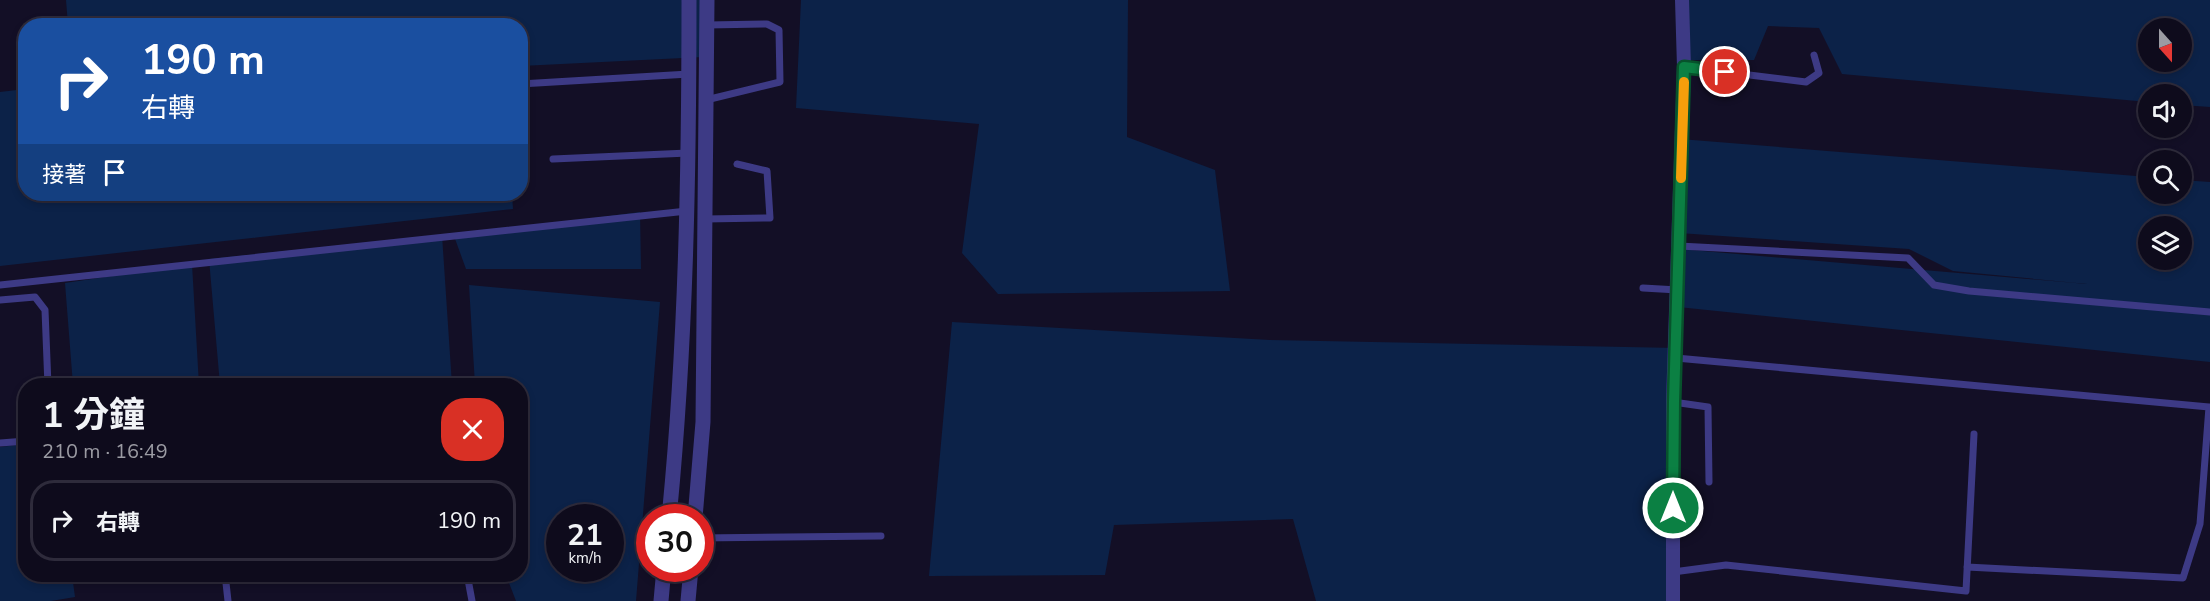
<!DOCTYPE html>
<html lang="zh-TW">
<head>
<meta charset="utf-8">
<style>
  :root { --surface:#0e0b1c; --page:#1c1929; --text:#f1f3f6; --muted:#9b9ba3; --line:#2e2b3b }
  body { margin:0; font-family:"Nunito Sans","Noto Sans TC",sans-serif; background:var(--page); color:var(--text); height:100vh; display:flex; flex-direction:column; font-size:22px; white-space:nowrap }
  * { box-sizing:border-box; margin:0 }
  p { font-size:20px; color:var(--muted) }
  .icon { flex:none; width:33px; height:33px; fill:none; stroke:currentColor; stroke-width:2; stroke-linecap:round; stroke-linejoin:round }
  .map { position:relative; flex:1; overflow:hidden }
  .sheet { position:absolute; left:18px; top:378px; width:510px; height:204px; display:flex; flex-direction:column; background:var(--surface); border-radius:24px; box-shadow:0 3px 9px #0003,0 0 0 2px var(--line) }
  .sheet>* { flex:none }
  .banner { position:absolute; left:18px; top:18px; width:510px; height:183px; border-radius:24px; box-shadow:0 3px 9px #0003,0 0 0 2px var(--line); background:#1a4fa0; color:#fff; overflow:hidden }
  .needle { width:39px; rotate:159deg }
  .fabs { position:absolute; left:2138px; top:18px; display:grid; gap:12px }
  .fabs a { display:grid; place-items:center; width:54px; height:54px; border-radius:50%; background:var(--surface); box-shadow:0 3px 9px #0003,0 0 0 2px var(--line); font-size:30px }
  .speed { position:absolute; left:546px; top:504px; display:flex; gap:12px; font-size:30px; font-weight:700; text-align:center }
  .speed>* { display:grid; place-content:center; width:78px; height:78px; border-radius:50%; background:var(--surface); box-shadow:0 3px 9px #0003,0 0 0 2px var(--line); line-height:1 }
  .speed small { font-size:15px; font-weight:400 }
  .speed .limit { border:9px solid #d22; background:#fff; color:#111 }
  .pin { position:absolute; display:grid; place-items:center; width:51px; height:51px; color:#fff; margin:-26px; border:3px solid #fff; border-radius:50%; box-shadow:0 2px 6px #0007 }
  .me { position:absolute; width:66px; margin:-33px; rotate:0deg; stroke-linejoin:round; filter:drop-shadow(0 0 4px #0008) }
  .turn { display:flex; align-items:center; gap:21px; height:126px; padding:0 24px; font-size:27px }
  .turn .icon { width:78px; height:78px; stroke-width:2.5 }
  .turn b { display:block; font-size:42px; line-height:51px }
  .then { display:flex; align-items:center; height:57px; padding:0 24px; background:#0003; gap:12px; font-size:22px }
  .round { display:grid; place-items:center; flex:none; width:63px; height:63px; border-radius:24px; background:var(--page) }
  .head { display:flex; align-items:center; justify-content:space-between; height:102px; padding:0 24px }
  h1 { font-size:36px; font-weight:700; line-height:45px }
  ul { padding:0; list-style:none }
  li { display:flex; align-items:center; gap:18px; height:81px; margin:0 12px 9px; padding:0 12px; border:3px solid var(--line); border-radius:24px }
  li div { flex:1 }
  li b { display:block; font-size:22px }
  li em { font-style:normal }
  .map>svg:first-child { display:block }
  .water { fill:#0c2248; fill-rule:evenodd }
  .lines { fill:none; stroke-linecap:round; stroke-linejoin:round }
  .service { stroke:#3d3a85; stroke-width:7 }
  .minor { stroke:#3d3a85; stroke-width:14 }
  .tertiary { stroke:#3d3a85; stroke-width:15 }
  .route-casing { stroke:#07532c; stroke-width:15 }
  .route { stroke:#0b8043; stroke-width:10 }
  .slow { stroke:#f59e0b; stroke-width:10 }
</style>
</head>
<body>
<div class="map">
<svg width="2210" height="601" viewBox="0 0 2210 601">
  <rect width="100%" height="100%" fill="#130f26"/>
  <path class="water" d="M66 0H703V57L521 66 520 26 68 25Z
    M801 0H1128L1127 137 1215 170 1230 291 998 294 962 253 979 124 796 108Z
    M1683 0H2210V107L2181 105V94H2148V102L1842 74 1819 28 1768 26 1754 60H1682ZM2148 28H2181V62H2148Z
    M25 89 26 194H512L513 209 0 266V92Z
    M1680 139 2148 177V194H2181V180L2210 182V362L1678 307 1679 249 2087 284 1953 271 1909 249 1679 233ZM2148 226H2181V260H2148Z
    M640 212 641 269H466L454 236Z
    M442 235 452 385H220L209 259Z
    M192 264 199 385H73L65 283Z
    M469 285 660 302 636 601H516L506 575 520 574V386L475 385ZM560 518H610V568H560Z
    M952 322 1270 340 1677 348 1674 601H1316L1293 519 1114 525 1105 575 929 576Z
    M25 444 26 574 72 575 75 597 51 601H0V447Z"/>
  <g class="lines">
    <path class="service" d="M1684 67 1806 82 1819 73 1814 55
      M520 84 689 74
      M706 100 780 82 779 30 767 24 707 25
      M553 159 688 153
      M705 219 770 218 767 171 737 164
      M1679 246 1908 258 1934 285 1969 291 2210 312
      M0 285 687 211
      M1643 288 1678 290
      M0 300 35 297 45 310 48 386
      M1676 358 2209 407 2200 524 2183 578 1967 567
      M1673 402 1708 407 1709 482
      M0 443 26 441
      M700 538 881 536
      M1673 572 1726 565 1966 591 1974 434
      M225 574 228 601
      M467 574 472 601"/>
    <path class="minor" d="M1673 601V402L1684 67 1682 0"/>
    <path class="tertiary" d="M669 518C686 346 689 173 689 0
      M695 518 703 422 707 0
      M661 601 664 568
      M688 601 691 568"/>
  </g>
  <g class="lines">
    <defs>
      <path id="route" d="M1673 508 1674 402 1684 67 1725 72"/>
    </defs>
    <use href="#route" class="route-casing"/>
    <use href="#route" class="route"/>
    <path class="slow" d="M1681 178 1684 82"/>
  </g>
</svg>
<div class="fabs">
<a><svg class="needle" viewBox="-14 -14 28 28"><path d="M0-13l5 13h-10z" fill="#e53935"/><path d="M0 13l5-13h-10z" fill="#9b9ba3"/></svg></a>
<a><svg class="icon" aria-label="sound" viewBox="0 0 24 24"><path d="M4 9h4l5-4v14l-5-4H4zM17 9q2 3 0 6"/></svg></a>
<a><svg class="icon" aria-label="search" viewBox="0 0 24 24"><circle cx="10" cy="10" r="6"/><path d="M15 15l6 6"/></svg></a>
<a><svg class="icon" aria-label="layers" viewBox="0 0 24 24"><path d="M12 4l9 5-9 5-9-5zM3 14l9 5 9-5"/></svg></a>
</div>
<div class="speed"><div>21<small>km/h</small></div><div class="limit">30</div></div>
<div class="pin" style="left:1725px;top:72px;background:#d93025"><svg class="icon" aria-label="arrive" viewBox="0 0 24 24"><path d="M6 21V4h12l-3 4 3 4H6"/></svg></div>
<svg class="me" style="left:1673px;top:508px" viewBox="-20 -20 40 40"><circle r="17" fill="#0b8043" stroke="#fff" stroke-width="3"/><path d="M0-11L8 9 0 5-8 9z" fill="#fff"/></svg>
<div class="banner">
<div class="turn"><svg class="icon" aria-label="right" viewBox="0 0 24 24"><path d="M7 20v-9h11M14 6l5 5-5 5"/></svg><div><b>190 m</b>右轉</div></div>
<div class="then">接著<svg class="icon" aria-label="arrive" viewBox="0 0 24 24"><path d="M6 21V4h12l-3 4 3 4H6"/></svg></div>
</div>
<section class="sheet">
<div class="head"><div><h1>1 分鐘</h1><p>210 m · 16:49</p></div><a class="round" style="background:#d93025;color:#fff"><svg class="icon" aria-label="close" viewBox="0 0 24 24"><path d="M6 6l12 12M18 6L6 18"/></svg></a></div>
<ul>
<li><svg class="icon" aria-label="right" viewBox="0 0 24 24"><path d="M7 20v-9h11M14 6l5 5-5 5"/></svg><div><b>右轉</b></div><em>190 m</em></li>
</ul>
</section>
</div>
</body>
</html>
